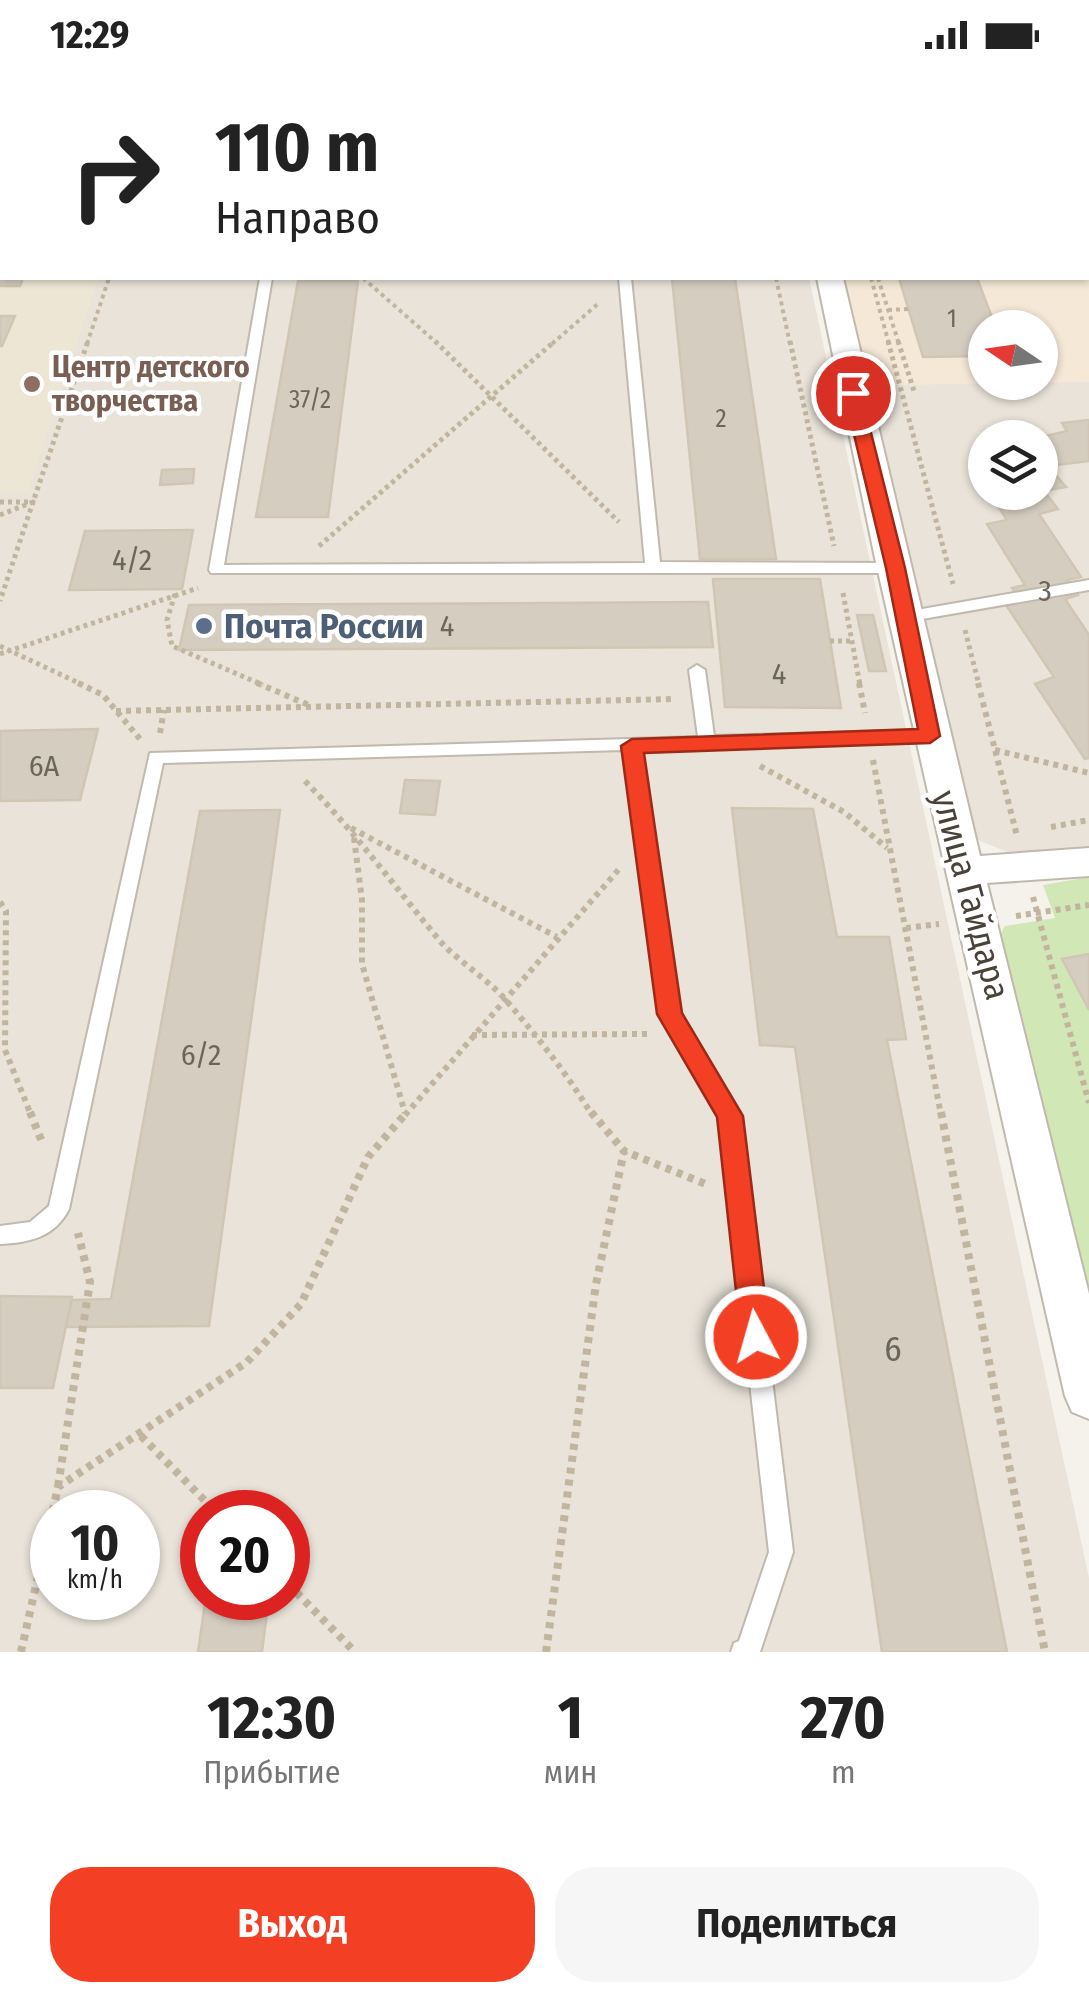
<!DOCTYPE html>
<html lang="ru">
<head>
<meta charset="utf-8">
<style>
  :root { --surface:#fff; --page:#f6f6f6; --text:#222; --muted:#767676; --accent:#f33f24 }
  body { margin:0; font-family:"Fira Sans Condensed",sans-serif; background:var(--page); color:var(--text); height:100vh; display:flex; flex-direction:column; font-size:38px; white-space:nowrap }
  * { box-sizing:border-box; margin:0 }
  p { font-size:32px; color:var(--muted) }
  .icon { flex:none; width:55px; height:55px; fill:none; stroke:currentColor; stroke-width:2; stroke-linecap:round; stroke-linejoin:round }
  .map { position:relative; height:1582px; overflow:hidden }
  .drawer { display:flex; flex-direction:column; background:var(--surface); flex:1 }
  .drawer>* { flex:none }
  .banner { position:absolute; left:0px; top:0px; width:1090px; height:210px; box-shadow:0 2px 8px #0004; background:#fff; color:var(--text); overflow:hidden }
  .needle { width:65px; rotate:283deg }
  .fabs { position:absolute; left:968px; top:240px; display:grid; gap:20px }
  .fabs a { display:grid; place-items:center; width:90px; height:90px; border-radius:50%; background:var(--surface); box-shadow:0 2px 8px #0004; font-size:50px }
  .speed { position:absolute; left:30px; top:1420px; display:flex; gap:20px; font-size:50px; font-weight:700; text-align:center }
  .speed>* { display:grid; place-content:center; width:130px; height:130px; border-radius:50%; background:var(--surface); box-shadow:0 2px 8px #0004; line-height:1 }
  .speed small { font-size:25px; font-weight:400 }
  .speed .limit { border:15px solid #d22; background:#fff; color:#111 }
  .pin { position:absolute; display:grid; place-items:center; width:85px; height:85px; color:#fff; margin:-42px; border:5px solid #fff; border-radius:50%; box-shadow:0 2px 10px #0007 }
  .me { position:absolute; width:110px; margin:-55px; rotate:354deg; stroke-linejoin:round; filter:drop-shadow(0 0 8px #0008) }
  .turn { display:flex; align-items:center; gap:35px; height:210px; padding:0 50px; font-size:45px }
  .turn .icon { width:130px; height:130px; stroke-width:2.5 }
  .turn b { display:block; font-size:70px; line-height:85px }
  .eta { display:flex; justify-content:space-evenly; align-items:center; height:170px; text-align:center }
  .eta b { font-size:60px; font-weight:700; line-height:70px }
  .cta { display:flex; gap:20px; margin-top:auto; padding:20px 50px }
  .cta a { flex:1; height:115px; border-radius:40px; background:var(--accent); color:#fff; font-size:40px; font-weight:700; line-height:115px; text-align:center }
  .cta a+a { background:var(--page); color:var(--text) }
  .status { display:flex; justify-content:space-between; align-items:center; height:70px; padding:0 50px; background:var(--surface); direction:ltr }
  .status svg { height:28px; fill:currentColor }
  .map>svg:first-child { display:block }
  .residential { fill:#e9e3d9; fill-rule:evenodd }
  .commercial { fill:#f5e8d7; fill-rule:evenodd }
  .education { fill:#ede6d5 }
  .medical { fill:#f5e2df }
  .green { fill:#d2e7b6 }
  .building { fill:#d6cdc1; stroke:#d1c5b4; stroke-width:2.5 }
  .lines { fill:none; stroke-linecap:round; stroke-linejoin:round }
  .lane-casing { stroke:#c0b9ad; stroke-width:4 }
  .street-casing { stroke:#c0b9ad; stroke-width:4 }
  .secondary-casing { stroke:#d3c49c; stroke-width:6 }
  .path-far3 { stroke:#c2b59f; stroke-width:4; stroke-dasharray:4 4; stroke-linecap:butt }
  .path-far2 { stroke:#c2b59f; stroke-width:5; stroke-dasharray:4 4; stroke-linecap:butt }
  .path-far1 { stroke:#c2b59f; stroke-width:6; stroke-dasharray:5 5; stroke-linecap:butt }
  .path { stroke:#c2b59f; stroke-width:8; stroke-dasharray:6 6; stroke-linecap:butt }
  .lane { fill:#fff; fill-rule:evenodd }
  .street { fill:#fff; fill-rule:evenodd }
  .secondary { fill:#fdf0cd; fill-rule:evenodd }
  .route { fill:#f33f24; stroke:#9e2917; stroke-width:2.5 }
  .education-dot { fill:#8d6e63; stroke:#fff; stroke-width:4 }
  .service-dot { fill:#5c6f8a; stroke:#fff; stroke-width:4 }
  .labels { text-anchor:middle; stroke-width:9; stroke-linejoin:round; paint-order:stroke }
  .far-number-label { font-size:25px; fill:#6c655b }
  .far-education-label { font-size:30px; font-weight:bold; fill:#785e54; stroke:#fff; text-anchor:start }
  .number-label { font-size:30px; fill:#6c655b }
  .service-label { font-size:35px; font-weight:bold; fill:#4e5e75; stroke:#fff; text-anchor:start }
  .street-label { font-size:35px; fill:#494239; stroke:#fff }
  .near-number-label { font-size:35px; fill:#6c655b }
</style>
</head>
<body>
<div class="status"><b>12:29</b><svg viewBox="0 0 49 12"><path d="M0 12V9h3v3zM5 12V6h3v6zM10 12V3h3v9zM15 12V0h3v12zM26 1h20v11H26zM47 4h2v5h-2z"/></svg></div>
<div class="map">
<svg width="1089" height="1582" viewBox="0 0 1089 1582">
  <rect width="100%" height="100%" fill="#f5f2eb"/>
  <path class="residential" d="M1089 98V779L1056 784 1010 783 975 769 966 753 843 208H1088ZM985 258H1040V312H985ZM985 368H1040V422H985Z
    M0 105 2 208H809L1089 1508V1582H0ZM52 1442H138V1528H52ZM202 1442H288V1528H202Z"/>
  <path class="commercial" d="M1089 98V312L895 315 865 304 843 208H1088ZM985 258H1040V312H985Z"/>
  <path class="education" d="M0 131 2 208H98L29 421 0 422Z"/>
  <path class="medical" d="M102 0H757V2H106Z"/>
  <path class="green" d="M1089 807V1228L997 871 1005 856 1055 848 1043 815Z"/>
  <path class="building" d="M0 189 2 208H23L20 216H0Z
    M672 208H735L776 489H700Z
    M899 208H977L996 258H985V286L923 287Z
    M298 211H358L328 447H256Z
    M0 246H15L2 276H0Z
    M1089 350V391L1048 396 1066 417 1044 421 1058 439 1039 444 1081 507 1067 510 1078 525 1065 529 1089 565V688L1085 689 1035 614 1054 607 1006 535 1022 531 1012 518 1025 515 987 454 1007 450 989 422H1040L1038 368 1067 361 1062 353Z
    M194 399 193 413 160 415 162 400Z
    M193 460 182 519 69 520 85 461Z
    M713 509H820L841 638 725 637Z
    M708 532 713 577 179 580 189 535Z
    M857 545H873L886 601H869Z
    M98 659 80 730 0 731V661Z
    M405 710 440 711 435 745 400 743Z
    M732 738 813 739 837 867H889L906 969 887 970 1007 1582H882L795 977 760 975Z
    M280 740 209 1256 66 1257 72 1230 111 1229 200 741Z
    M1089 884V940L1062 889Z
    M0 1226 72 1227 53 1318H0Z
    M205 1533 268 1534 262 1582H198Z"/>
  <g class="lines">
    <defs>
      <path id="lane" d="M205 0H218L219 2H207Z
        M764 0H774V2H764Z
        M807 0H817L818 2H808Z
        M0 3H2V9H0Z
        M260 208H272L224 495 645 493 619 208H631L660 492 896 493 903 498 896 503H211L209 500Z
        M1089 510V520L905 552 897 547 905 542Z
        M697 595 705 600 714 666 930 660 938 666 930 672 641 679 679 943 740 1046 793 1482 760 1582H731L734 1573 739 1571 769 1482 720 1047 661 944 624 680 163 693 69 1139C55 1167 29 1173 0 1174V1156L30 1152 49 1136 150 683 698 667 689 600Z"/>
      <path id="street" d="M817 208H843L980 786 1089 778V806L987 813 1089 1224V1349L1072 1342 1065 1326 875 488Z"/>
      <path id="secondary" d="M1088 80H1089V100H1088Z
        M0 86H2V106H0Z"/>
    </defs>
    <use href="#lane" class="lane-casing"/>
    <use href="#street" class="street-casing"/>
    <use href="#secondary" class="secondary-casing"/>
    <path class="path-far3" d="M363 208 438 274
      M776 208 790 274
      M871 208 889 274
      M878 208 899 274
      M888 240 908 239
      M87 274 109 208
      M552 274 600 232"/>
    <path class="path-far2" d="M435 271 619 452
      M790 271 834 476
      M888 271 953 514
      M898 271 914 321
      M0 432H33L0 531
      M0 445 33 432 88 271
      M319 476 555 271
      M843 523 860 615
      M175 524 167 550 172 576 263 615
      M965 560 979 615
      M830 571H852
      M0 576 83 615
      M0 584 198 518"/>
    <path class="path-far1" d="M78 613 103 625 140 669
      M257 613 311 636
      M859 613 865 643
      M978 613 1017 766
      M116 641 675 629
      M160 663 164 640
      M995 680 1089 703
      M873 690 941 1045
      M760 696 844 742 887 778
      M305 711C354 761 395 817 440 871 459 892 485 907 504 928 536 965 566 1002 592 1045
      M1051 757 1089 750
      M351 758 557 867
      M354 768 362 830V894L405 1043
      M1033 827 1089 1033
      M0 832 6 841 5 980 31 1045
      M1016 846 1089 835
      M906 858 939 854
      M472 965 649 964
      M405 1045 620 798"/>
    <path class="path" d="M30 1042 42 1072
      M591 1042 624 1081 708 1115
      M941 1042 1045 1582
      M141 1366 216 1442
      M58 1416 90 1212 78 1163
      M288 1514 355 1582
      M21 1582 58 1417 247 1292 301 1234 368 1087 407 1042
      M546 1582 596 1214 624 1081"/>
    <use href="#lane" class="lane"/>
    <use href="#street" class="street"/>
    <use href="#secondary" class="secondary"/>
  </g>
  <path class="route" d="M853 318 861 323 905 498 940 666 930 673 644 683 682 943 743 1046 770 1267 766 1276 756 1280 746 1276 741 1267 717 1047 657 944 621 676 632 669 918 659 886 498 844 323Z"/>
  <circle class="education-dot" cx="32" cy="314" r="10"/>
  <circle class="service-dot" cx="204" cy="556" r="10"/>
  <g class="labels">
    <g class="far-number-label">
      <text x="952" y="257">1</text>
      <text x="310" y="338">37/2</text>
      <text x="721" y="357">2</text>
    </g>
    <g class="far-education-label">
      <text x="52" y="307">Центр детского<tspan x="52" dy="34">творчества</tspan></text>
    </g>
    <g class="number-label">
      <text x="132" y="500">4/2</text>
      <text x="1045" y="531">3</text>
      <text x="447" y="566">4</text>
      <text x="779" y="614">4</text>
      <text x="44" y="706">6А</text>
      <text x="201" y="995">6/2</text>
    </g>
    <g class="service-label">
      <text x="224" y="568">Почта России</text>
    </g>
    <g class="street-label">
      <text transform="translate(971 825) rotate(75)" y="12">улица Гайдара</text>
    </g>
    <g class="near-number-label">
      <text x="893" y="1291">6</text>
    </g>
  </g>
</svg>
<div class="fabs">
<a><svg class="needle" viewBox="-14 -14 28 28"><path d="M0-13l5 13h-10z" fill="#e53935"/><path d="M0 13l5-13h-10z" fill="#767676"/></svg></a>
<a><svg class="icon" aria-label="layers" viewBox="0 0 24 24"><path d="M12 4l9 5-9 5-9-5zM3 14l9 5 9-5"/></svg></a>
</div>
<div class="speed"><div>10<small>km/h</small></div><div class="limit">20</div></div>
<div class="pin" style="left:853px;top:323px;background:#d93025"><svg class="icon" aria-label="arrive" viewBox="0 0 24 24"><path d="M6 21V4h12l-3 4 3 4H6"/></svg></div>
<svg class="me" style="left:756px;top:1267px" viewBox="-20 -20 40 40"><circle r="17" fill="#f33f24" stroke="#fff" stroke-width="3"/><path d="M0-11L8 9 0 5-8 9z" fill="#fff"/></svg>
<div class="banner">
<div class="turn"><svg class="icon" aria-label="right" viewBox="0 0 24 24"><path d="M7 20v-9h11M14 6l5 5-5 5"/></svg><div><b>110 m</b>Направо</div></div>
</div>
</div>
<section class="drawer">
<div class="eta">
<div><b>12:30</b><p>Прибытие</p></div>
<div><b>1</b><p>мин</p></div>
<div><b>270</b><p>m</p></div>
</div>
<div class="cta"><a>Выход</a><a>Поделиться</a></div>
</section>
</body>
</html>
